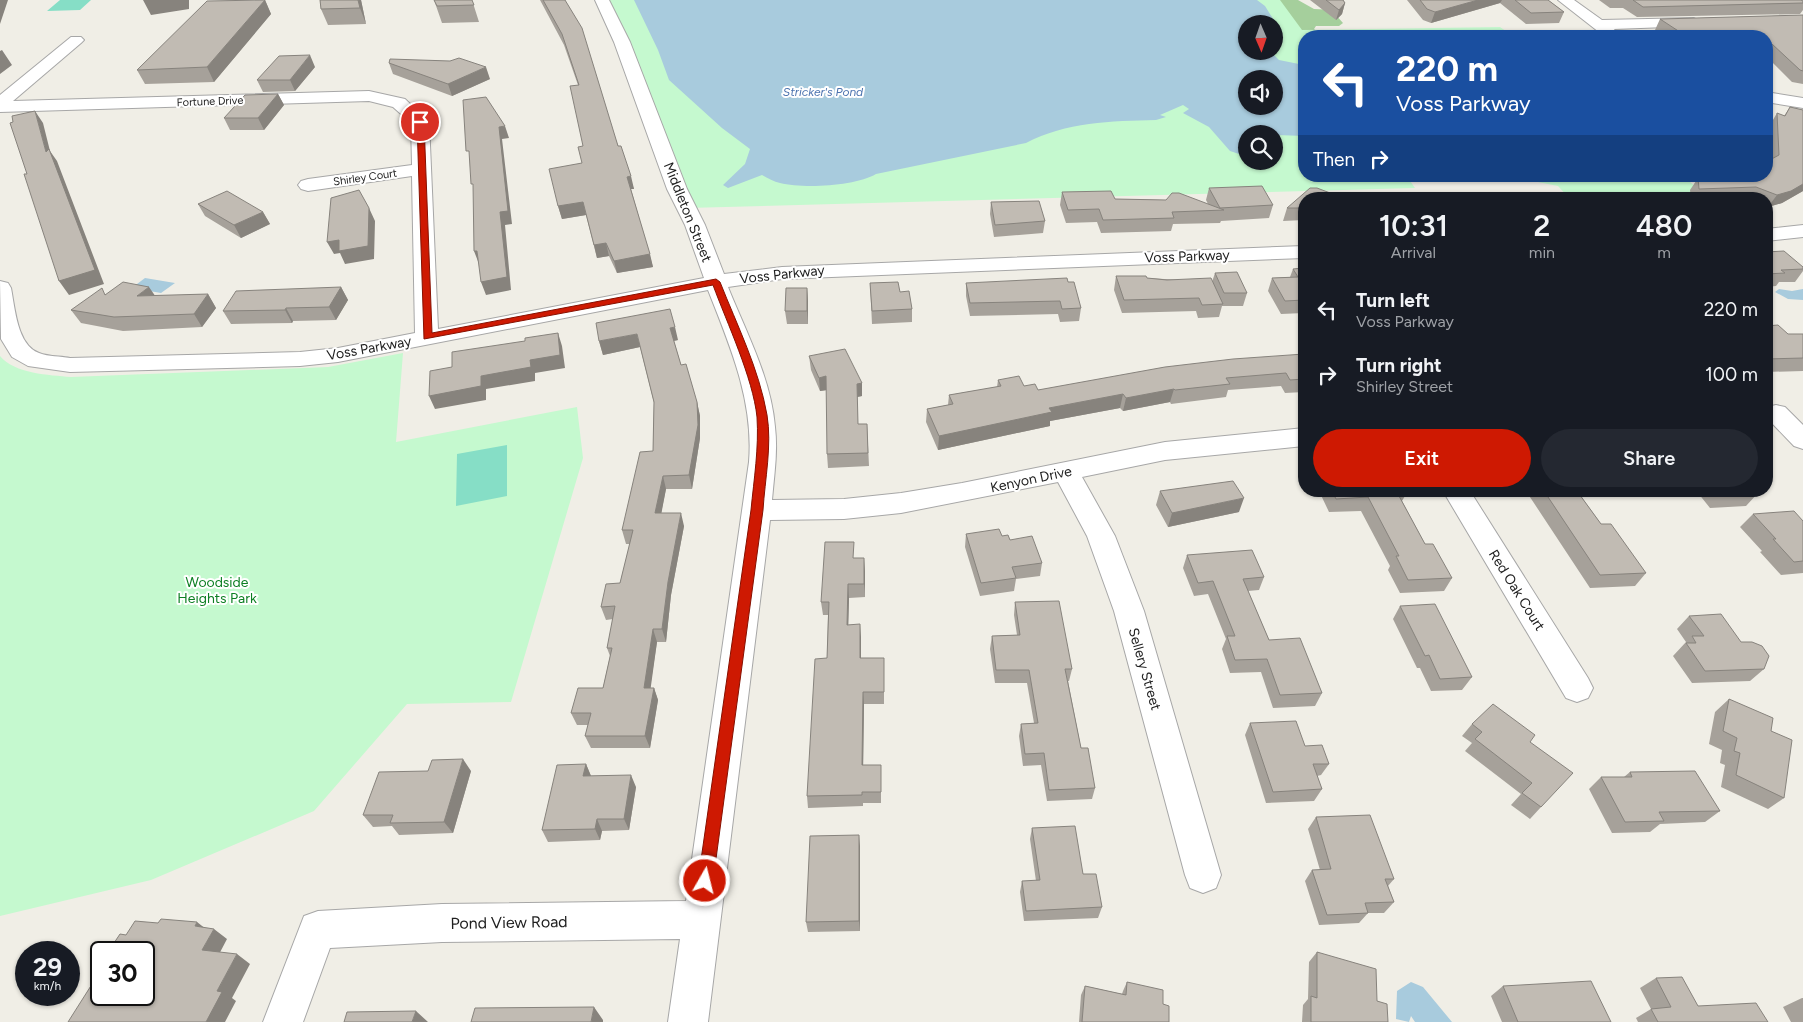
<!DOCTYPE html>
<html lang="en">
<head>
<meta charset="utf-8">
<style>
  :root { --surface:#171b24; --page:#242831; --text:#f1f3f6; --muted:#9ea1a6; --accent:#ce1902 }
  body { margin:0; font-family:Figtree,sans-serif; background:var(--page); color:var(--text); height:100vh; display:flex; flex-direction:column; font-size:19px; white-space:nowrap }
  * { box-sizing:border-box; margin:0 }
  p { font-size:16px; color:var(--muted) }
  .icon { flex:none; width:28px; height:28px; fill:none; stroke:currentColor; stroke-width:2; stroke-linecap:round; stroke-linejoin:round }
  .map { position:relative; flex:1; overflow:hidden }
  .side { position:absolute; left:1298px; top:192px; width:475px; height:305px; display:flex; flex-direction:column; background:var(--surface); border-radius:20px; box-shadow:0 1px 4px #0004 }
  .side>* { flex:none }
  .hud { position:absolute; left:1298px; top:30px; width:475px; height:152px; border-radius:20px; box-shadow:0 1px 4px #0004; background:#1a4fa0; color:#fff; overflow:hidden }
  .needle { width:32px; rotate:178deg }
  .buttons { position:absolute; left:1238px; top:15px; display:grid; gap:10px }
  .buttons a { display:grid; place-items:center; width:45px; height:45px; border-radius:50%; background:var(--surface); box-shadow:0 1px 4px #0004; font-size:25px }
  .speed { position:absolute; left:15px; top:941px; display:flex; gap:10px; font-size:25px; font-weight:700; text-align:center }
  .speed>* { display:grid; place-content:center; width:65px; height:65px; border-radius:50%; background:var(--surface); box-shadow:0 1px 4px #0004; line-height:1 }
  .speed small { font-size:12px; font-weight:400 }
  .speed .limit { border:2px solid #111; border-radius:8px; background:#fff; color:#111 }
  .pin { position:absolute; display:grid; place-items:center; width:42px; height:42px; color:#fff; margin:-21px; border:2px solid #fff; border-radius:50%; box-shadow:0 1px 5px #0007 }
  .me { position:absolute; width:55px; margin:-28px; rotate:8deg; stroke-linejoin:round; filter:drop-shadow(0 0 4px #0008) }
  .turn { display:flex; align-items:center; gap:18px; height:105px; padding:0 15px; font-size:22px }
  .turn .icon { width:65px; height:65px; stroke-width:2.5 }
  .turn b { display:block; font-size:35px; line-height:42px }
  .then { display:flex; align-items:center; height:48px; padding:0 15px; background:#0003; gap:10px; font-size:19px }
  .eta { display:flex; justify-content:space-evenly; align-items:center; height:85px; text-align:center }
  .eta b { font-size:30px; font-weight:600; line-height:35px }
  .cta { display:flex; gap:10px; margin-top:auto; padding:10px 15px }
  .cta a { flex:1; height:58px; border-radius:30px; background:var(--accent); color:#fff; font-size:20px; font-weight:600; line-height:58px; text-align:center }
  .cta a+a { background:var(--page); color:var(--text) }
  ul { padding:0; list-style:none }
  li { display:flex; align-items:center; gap:15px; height:65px; padding:0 15px }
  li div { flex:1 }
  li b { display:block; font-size:19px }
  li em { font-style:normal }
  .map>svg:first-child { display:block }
  .forest { fill:#a5cf9c }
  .park { fill:#c5f9cf; fill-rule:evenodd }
  .pitch { fill:#86dec6 }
  .water { fill:#a8cbdd; fill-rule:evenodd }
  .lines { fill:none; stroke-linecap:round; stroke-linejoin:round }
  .minor-casing { stroke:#a7a7a7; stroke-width:2 }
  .minor { fill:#fff; fill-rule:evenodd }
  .wall { fill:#a6a19a }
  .shaded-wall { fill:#87837d }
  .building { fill:#c1bbb3; stroke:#87837d }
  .route { fill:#ce1902; stroke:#861001 }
  .labels { text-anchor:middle; stroke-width:4; stroke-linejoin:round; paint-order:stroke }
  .far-street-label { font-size:11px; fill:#202020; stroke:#fff }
  .far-water-label { font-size:12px; font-style:italic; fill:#4c73af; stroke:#fff }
  .street-label { font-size:14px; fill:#202020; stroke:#fff }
  .park-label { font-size:14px; fill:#0d7f23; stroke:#fff }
  .near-street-label { font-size:16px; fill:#202020; stroke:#fff }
</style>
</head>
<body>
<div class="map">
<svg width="1803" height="1022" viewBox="0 0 1803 1022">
  <rect width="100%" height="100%" fill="#f0eee6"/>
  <path class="forest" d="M1257 0H1298L1314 9 1336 10 1334 13 1343 23 1339 26H1316L1314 29 1317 31 1274 51 1275 22Z"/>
  <path class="park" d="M602 0H1280L1302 30 1500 27 1513 36H1304V176H1683L1710 199H1570L1558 186 1512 177 1408 178 1415 188 687 208ZM1246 24H1274V51H1246ZM1246 79H1274V106H1246ZM1246 134H1274V161H1246Z
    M403 353 396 442 577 407 583 458 511 702 407 704 314 811 151 880 0 916V356C15 374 49 375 71 377L328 367Z"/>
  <path class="pitch" d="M60 0H91L80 10 47 11Z
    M507 445V496L456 506 457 454Z"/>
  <path class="water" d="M634 0H1257L1265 6 1275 22 1274 24H1246V51H1270L1279 60 1304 65V136L1246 134V161H1251H1245L1239 154 1230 151 1209 127 1183 113 1189 109 1183 105 1160 115 1166 117 1156 120C1111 121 1066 122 1026 143L876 174C856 186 804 189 780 183 774 182 768 178 762 175L728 188 723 185 745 164 750 149 722 128 669 80 658 50ZM1246 79H1274V106H1246Z
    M145 278 175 283 161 293 138 289 129 290Z
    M1779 289 1792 291 1803 289V300L1788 299 1775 292Z
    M1411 982 1423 987 1452 1022H1415L1411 1016 1409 1022 1396 1019 1397 991Z"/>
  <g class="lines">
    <defs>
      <path id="minor" d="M595 0H609L630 42 687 189 705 225 724 274 782 267 1304 246V258L782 279 728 287C746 332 771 378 775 427 778 452 774 476 772 500L844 499 901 493 962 483 1165 442 1304 428V446L1165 460 1082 477 1115 536 1144 611 1221 875 1216 888 1203 893 1190 888 1185 875 1114 611 1087 536 1058 482 901 513 844 519 770 520 708 1022H668L680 939 442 942 330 948 303 1022H263L304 916 318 911 442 904 686 901 749 462C754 401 730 346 708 290L338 362 300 366 70 372 28 366 12 357 1 339 0 281 8 283 11 288C15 308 17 345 39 353 49 357 60 356 70 358L300 352 338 348 415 333 412 176 308 191 301 189 298 185 301 181 308 179 412 165 411 123 393 107 369 101 0 112V95L71 37H81L84 40 81 43 13 101 369 91 405 99 429 122 438 329 704 278 685 225 667 189 614 42Z
        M1558 0H1574L1602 20 1694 18 1701 22 1694 26 1614 29 1619 36H1604Z
        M1766 92 1803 98V108L1766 102Z
        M1803 225V237L1766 241V229Z
        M1776 405 1785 407 1803 425V449L1794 446 1766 417 1767 407Z
        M1443 491H1470L1588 678 1593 688 1588 698 1577 702 1566 698Z"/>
    </defs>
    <use href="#minor" class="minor-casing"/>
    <use href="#minor" class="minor"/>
  </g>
  <path class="wall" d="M265 0 271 14 214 82 145 84 137 70Z
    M320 0H361L366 24 328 25 321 9Z
    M434 0H472L479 22 442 23Z
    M540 0H565L634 189H631L653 267 617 273 609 256 597 258 586 215 562 219 558 206 582 163 583 146 578 85 564 45Z
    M1310 0H1343L1345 3 1342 14 1336 20Z
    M1407 0H1548L1564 12 1559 23 1526 24 1500 3 1431 23 1423 20Z
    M1599 0H1803H1802L1803 1V10L1800 14 1637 17 1623 8H1610Z
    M1803 15V84L1792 82 1766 56V36H1664L1655 30 1660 19Z
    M389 63 490 79 452 96 393 74Z
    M315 67 295 91 263 92 257 80Z
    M278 94 284 105 264 130H230L224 118Z
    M1790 107 1803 110V191L1782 203 1768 207H1766V199H1691L1690 190 1698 178 1766 176 1770 160V125L1777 113 1784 116Z
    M1209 188 1273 205 1269 218 1221 221 1220 223 1173 224 1171 231 1101 233 1097 222 1066 223 1060 205 1062 192 1115 199 1166 200 1208 204 1206 200Z
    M1304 199V220L1283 221 1287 208Z
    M991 202 1045 221 1043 233 994 237 990 214Z
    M198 204 263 212 270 224 241 238 205 216Z
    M1766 252 1803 267V271L1795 282H1779L1776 286 1766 287Z
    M1304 268V313L1281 314 1268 291 1272 278 1290 277 1293 269Z
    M1215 273 1247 293 1243 306H1222L1219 317 1198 318 1196 311 1122 313 1114 290 1116 276 1212 282Z
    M1068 282 1081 308 1079 321 1060 322 1058 314 970 316 966 296V283Z
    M870 283 900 292 912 309V322L872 324Z
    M341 287 348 300 336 320 293 321 292 323 231 324 223 311Z
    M807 288 808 301V324H787L785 311Z
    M106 294 155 296 208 294 216 308 202 327 123 331 81 323 71 310Z
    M1766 326 1788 334H1803V371L1766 372Z
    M678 340 674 341 681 365 697 402 700 416V438L692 489H666L661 513 684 526 671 595 666 642H657L650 688H654L658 700 650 748H591L585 736 588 725H577L571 713 603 688 610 656 607 648 613 619 606 620 601 607 620 583 630 544H626L622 530 653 451 654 403 640 347 603 355 599 341Z
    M1304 354V392L1285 393 1281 386 1228 390 1226 397 1171 404 1170 402 1123 411 1120 408 1050 421V426L938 450 926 422 927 409 948 405 949 395 997 387 998 380 1038 390Z
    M809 356 862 383V396L857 397 858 424H867L869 466 828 468 827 454V390L820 391 811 370Z
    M1160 491 1239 512 1168 527 1156 505Z
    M1319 491H1403L1405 496 1402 501 1425 544 1452 578 1444 591 1400 593 1388 570 1390 566 1361 511 1329 512Z
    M1526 491H1577L1601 524 1646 573 1635 586 1590 588Z
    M1689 491H1756L1758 493 1746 506 1710 508 1698 493H1691Z
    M1753 514 1803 521V573L1781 575 1760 552 1762 551 1740 527Z
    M966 534 1002 536 1010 540 1042 563 1040 576 1016 579 1014 591 980 596 965 547Z
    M1187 555 1264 577 1259 590 1248 591 1269 640 1322 693 1315 706 1273 708 1261 672 1230 673 1222 649 1226 639 1208 594 1194 596 1183 568Z
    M854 558H864L865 597 849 598 848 625 861 637V658H884V704H864L863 765 881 777V803H863V806L808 808 807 796 827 658 828 615H823L821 602Z
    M1015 602 1072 669 1069 681H1068L1081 748 1095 788 1092 799 1047 801 1041 765 1023 766 1019 736 1021 724 1034 723 1027 683H995L990 649 992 636 1017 635 1014 615Z
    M1400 606 1472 677 1462 690 1431 691 1420 668H1417L1393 619Z
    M1689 616 1764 669 1750 681 1692 683 1673 656 1686 642 1677 629Z
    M1729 699 1771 731 1784 798 1768 809 1721 787 1725 765 1720 763 1722 750 1709 744 1715 712Z
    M1250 723 1305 746 1329 764 1321 775 1317 776 1322 789 1314 801 1266 803 1245 735Z
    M1472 724 1530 742 1541 807 1530 819 1511 805 1521 794 1465 751 1472 743 1462 736Z
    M586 764 591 776 636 787 629 830 602 831 600 840 548 842 542 830Z
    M471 771 453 833 399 835 392 826 373 827 363 815Z
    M1630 772 1720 811 1705 822 1660 824 1650 832 1612 833 1589 789 1601 777H1624Z
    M1316 817 1394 879 1388 886 1394 902 1384 913H1368L1359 923 1319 925 1305 881 1312 870H1320L1308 829Z
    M1032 828 1102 907 1098 918 1024 921 1020 892 1022 881H1036L1030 839Z
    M860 846V931L808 932 806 922Z
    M1317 952 1377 1001 1388 1022H1302L1303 1005 1308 999 1309 962Z
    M1656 978 1698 1006 1768 1022H1638L1636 1018 1651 1009 1640 988Z
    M1127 982 1163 1004 1169 1022H1079L1081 995 1085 986 1122 994 1123 991Z
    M1503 986 1611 1022H1502L1491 996Z
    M1802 998H1803V1022H1791L1783 1007Z"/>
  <path class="shaded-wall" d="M0 0H8L0 24Z
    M143 0H189V9L151 15Z
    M265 0 271 14 214 82 207 67Z
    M358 0H361L366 24 360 8Z
    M1478 0H1502L1500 3 1431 23 1435 12Z
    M1345 3 1342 14 1336 20 1339 10Z
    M1772 44 1766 53V49Z
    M2 50 12 65 0 74V51Z
    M310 55 315 67 295 91 290 80Z
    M486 67 490 79 452 96 448 84Z
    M278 94 284 105 264 130 258 118Z
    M35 111 43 123 50 151 57 161 104 284 69 295 59 281 46 152Z
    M505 126 509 138 502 139 512 224 505 225 511 290 486 295 481 282 500 212 499 127Z
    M631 176 634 189H630L627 177Z
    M1803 184V191L1782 203 1768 207 1777 195Z
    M583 202 586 215 562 219 558 206Z
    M369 208 375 221 374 259 345 264 340 253 334 254 327 242Z
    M263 212 270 224 241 238 234 225Z
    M606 243 609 256 597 258 594 245Z
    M474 251H477L479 264Z
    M650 254 653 267 617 273 614 261Z
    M149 287 158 300 137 296Z
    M341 287 348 300 336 320 329 307Z
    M807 288 808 301V324L807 311Z
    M208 294 216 308 202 327 194 314Z
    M286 308 293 321 292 323 285 310Z
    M675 327 678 340 673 341 670 328Z
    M558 333 562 346 565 368 535 373V381L486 389V400L435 409 429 396 481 376 530 360Z
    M637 334 640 347 603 355 599 341Z
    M826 376 827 390 820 391 819 378Z
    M862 383V396L857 397V384Z
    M1174 389 1170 402 1123 411 1126 398Z
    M1123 394 1120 408 1050 421V426L938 450 939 436 1049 408Z
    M697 402 700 416V438L692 489 689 475Z
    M663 476 666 489 659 526 655 513Z
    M1244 498 1239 512 1168 527 1172 513Z
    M681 513 684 526 671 595 666 642 662 629 668 582Z
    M864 558 865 571V597L864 584Z
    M848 584 849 598 848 638 847 625Z
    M860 624 861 637V671L860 658Z
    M653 629 657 642 649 700 644 688Z
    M654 688 658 700 650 748 645 736Z
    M863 692 864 704 863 777 862 765Z
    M463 759 471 771 453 833 444 822Z
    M586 764 591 776H583Z
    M631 775 636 787 629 830 624 819Z
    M597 819 602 831 600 840 595 829Z
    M859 835 860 846V931L859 921Z
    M197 922 211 933 195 926Z
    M214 929 227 939 216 960 202 950Z
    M237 954 250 964 232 998 236 1001 225 1022H206L217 991Z
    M594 1007 603 1020V1022H591Z
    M416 1011 428 1022H412Z"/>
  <path class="building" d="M265 0 207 67 137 70 207 1Z
    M320 0H358L360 8 321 9Z
    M434 0H472L474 5 437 6Z
    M543 0H565L582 28 618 146H621L631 176 627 177 650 254 614 261 606 243 594 245 583 202 558 206 549 169 582 163 578 147 583 146 570 86 579 85 562 34Z
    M1326 0H1343L1345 3 1339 10Z
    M1420 0H1478L1435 12 1427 9Z
    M1515 0H1548L1564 12 1531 13Z
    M1633 0H1801L1803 1V3L1643 7Z
    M1803 15V71L1800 70 1772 44 1766 49V36H1686L1660 19Z
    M310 55 290 80H257L279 56Z
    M459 58 486 67 448 84 389 63 390 59 450 61Z
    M278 94 258 118H224L245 95Z
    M486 97 505 126 499 127 508 211 500 212 507 277 481 282 477 251H474L473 184H471L469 151H466L463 100Z
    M1790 107 1803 110V184L1791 191 1777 195 1756 187 1699 189 1698 178 1705 176H1766V162L1779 155 1777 113 1785 116Z
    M35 111 46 152 49 149 95 270 59 281 24 174H27L10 123 13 122 12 116Z
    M1262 186 1273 205 1220 208 1209 188Z
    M1310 188H1317L1346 199H1304V208H1287Z
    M359 190 369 208 368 246 339 251V240L327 242 331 198Z
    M227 191 263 212 234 225 198 204Z
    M1111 191 1115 199 1166 200 1172 193H1179L1224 210 1172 212 1174 218 1103 220 1099 209 1068 210 1062 192Z
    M1039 201 1045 221 995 225 991 202Z
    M1784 251 1803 267V269L1781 270 1785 273 1766 274V252Z
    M1304 268V300L1285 301 1272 278 1298 277 1293 269Z
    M1237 272 1247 293H1224L1215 273Z
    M1116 276H1146L1147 278 1167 280 1211 278 1223 304 1202 305 1199 298 1124 300Z
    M1067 278 1068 282H1074L1081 308 1062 309 1060 301 970 303 966 283Z
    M123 282 149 287 137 296 208 294 194 314 114 317 71 310 102 288 105 295Z
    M898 282 900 292 909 291 912 309 872 311 870 283Z
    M341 287 329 307 286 308 285 310 223 311 236 291Z
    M786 288H807V311H785Z
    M670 309 675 327 670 328 681 365 686 364 697 402 698 425 689 475 663 476 655 513H681L668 582 662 629H653L644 688H654L645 736H585L591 713H571L578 688H603L612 648H607L615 606 601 607 606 584 620 583 633 530H622L640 452 653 451 654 402 637 334 599 341 596 323Z
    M1778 325 1788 334H1803V358L1766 359V326Z
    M558 333 560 355 530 360 531 367 481 376V386L429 396 430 371 452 367V352L525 341V338Z
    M845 349 862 383 857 384 858 424H867L868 453 827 454 826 376 819 378 809 356Z
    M1304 354V379L1290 380 1286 373 1226 378 1230 384 1175 390 1174 389 1126 398 1123 394 1049 408 1052 412 939 436 927 409 953 404 949 395 1001 386 998 380 1019 376 1024 386 1035 384 1038 390 1165 367 1233 359Z
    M1233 481 1244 498 1172 513 1160 491Z
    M1332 491H1403L1405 496H1399L1425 544H1433L1452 578 1408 580 1396 556H1399L1368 497 1336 499Z
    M1544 491H1577L1601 524H1611L1646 573 1600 575Z
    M1719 491H1756L1758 493 1722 495Z
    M1794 511 1803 521V561L1794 562 1773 539H1776L1753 514Z
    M999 529 1002 536 1008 535 1010 540 1032 536 1042 563 1012 567 1016 578 981 583 966 534Z
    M825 542H854L853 558H864V584H848L847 625 860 624V658H884V692H863L862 765H881V792H862V795L807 796 815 659 827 658 829 602H821Z
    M1252 550 1264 577 1243 579 1269 640 1300 638 1322 693 1280 695 1267 659 1235 660 1227 636H1235L1213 581 1198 583 1187 555Z
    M1059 601 1072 669H1065L1081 748H1088L1095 788 1049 790 1044 753 1025 754 1021 724 1038 723 1029 670H996L992 636 1020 635 1015 602Z
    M1435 604 1472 677 1440 679 1429 655 1425 656 1400 606Z
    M1721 614 1741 642H1752L1762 646 1769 656 1764 669 1705 671 1686 643H1696L1692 636H1704L1689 616Z
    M1729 699 1773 718 1771 731 1792 740 1784 798 1736 775 1740 753 1734 751 1737 738 1723 731Z
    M1493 704 1535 735 1530 742 1573 773 1541 807 1522 793 1532 783 1475 739 1482 732 1472 724Z
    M1296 721 1305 746 1322 745 1329 764H1313L1322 789 1273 792 1250 723Z
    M463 759 444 822 390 823 393 815H363L379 772 428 771 432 760Z
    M586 764 583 776 631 775 624 819H597L595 829 542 830 557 765Z
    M1695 771 1720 811 1659 812 1664 821 1625 822 1601 777H1632L1630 772Z
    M1370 815 1394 879H1385L1394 902 1365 903 1368 913 1327 915 1312 870 1331 869 1316 817Z
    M1075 826 1083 874H1096L1102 907 1026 911 1022 881 1040 880 1032 828Z
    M859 835V921L806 922 810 836Z
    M161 919 197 922 195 926 214 929 202 950 237 954 217 991 222 992 206 1022H68L101 970V995H144V952H108L120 934 126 935 135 921 158 923Z
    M1317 952 1376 969 1377 1001 1387 1004 1388 1022H1311V996L1317 998Z
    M1682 977 1698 1006 1756 1003 1768 1022H1658L1651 1009 1671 1007 1656 978Z
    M1591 981 1611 1022H1518L1503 986Z
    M1127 982 1163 990V1004L1169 1006V1022H1082L1085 986 1126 995Z
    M594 1007 591 1022H471L475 1008Z
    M416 1011 412 1022H344L347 1012Z"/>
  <path class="route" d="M420 120 424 122 432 333 716 279 720 282C737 325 759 369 767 415 772 445 765 479 763 510L713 881 711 886 705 888 700 886 698 881 751 510C754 479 759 448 757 417 753 378 727 323 713 285L424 339 417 122Z"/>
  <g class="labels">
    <g class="far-street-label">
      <text transform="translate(210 101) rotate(-2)" y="4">Fortune Drive</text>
      <text transform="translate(365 177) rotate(-8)" y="4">Shirley Court</text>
    </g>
    <g class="far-water-label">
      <text x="823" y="96">Stricker's Pond</text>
    </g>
    <g class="street-label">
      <text transform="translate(688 212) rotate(68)" y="5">Middleton Street</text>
      <text transform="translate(1187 256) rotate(-2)" y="5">Voss Parkway</text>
      <text transform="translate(782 274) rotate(-6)" y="5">Voss Parkway</text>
      <text transform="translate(369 348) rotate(-10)" y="5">Voss Parkway</text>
      <text transform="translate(1031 479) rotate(-12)" y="5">Kenyon Drive</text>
      <text transform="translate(1517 590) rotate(58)" y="5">Red Oak Court</text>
      <text transform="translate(1145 669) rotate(74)" y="5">Sellery Street</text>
    </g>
    <g class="park-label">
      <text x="217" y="587">Woodside<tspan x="217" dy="16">Heights Park</tspan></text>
    </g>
    <g class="near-street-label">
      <text transform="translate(509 922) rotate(-1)" y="6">Pond View Road</text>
    </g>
  </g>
</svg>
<div class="buttons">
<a><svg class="needle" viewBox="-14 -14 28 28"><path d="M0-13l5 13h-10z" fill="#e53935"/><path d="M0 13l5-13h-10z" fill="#9ea1a6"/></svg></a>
<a><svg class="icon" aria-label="sound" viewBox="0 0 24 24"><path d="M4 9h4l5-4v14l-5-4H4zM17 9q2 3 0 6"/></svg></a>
<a><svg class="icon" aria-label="search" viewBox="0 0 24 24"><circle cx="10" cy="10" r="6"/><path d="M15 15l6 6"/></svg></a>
</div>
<div class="speed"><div>29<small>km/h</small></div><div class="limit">30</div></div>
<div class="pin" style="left:420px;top:122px;background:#d93025"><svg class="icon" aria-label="arrive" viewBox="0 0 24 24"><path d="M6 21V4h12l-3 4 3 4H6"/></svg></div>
<svg class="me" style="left:705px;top:881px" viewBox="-20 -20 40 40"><circle r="17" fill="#ce1902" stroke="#fff" stroke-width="3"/><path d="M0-11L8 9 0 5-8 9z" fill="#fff"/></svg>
<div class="hud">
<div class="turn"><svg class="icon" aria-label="left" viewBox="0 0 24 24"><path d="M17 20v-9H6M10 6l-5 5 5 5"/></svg><div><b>220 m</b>Voss Parkway</div></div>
<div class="then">Then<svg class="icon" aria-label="right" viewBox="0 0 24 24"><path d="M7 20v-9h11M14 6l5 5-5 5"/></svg></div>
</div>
<section class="side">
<div class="eta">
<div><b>10:31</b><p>Arrival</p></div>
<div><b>2</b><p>min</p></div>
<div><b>480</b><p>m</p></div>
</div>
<ul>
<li><svg class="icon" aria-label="left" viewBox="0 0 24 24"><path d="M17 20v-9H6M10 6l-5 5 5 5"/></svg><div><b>Turn left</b><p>Voss Parkway</p></div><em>220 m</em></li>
<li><svg class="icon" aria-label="right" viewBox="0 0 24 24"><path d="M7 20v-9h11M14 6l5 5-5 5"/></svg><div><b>Turn right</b><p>Shirley Street</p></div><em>100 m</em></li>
</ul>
<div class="cta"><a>Exit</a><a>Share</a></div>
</section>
</div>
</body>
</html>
